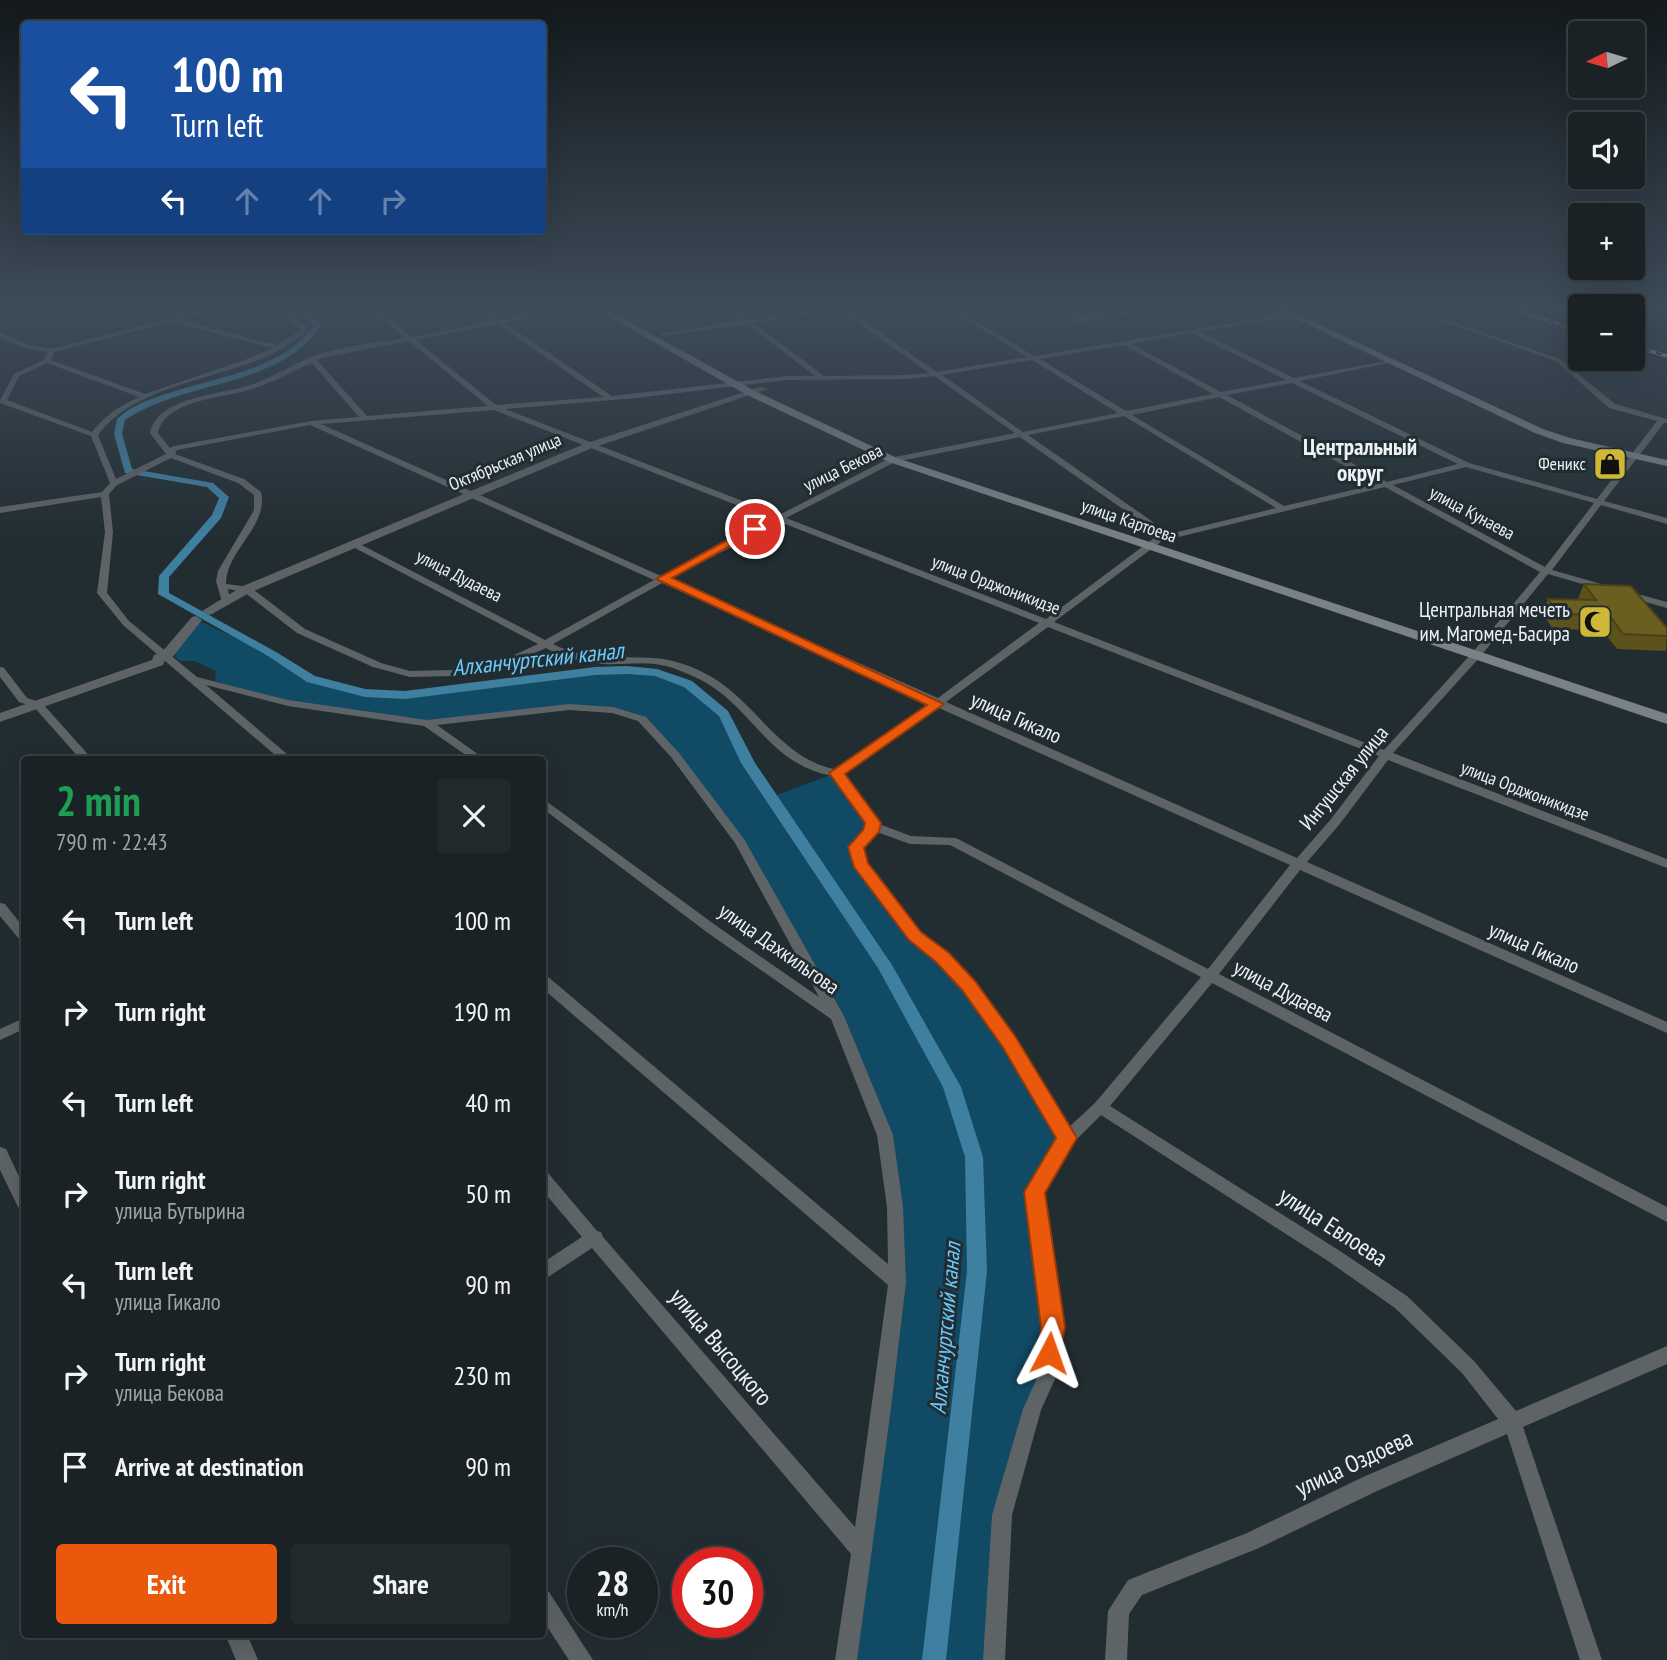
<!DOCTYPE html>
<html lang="en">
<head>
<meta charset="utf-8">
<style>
  :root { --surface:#1a2226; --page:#232a2e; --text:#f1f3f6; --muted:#9fa4a7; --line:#383f43; --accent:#ea580c }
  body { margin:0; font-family:"PT Sans Narrow",sans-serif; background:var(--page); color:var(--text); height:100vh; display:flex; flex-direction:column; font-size:26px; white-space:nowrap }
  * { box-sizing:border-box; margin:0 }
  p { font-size:23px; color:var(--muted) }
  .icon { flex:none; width:38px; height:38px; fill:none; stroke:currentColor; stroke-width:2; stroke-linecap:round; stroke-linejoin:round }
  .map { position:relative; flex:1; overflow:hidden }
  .details { position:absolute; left:21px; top:756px; width:525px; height:882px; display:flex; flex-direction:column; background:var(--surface); border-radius:7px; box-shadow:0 7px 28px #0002,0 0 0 2px var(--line) }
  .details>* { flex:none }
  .hud { position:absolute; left:21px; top:21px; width:525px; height:214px; border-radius:7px; box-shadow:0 7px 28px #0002,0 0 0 2px var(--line); background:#1a4fa0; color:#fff; overflow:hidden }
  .needle { width:46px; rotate:265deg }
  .fabs { position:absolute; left:1568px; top:21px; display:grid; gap:14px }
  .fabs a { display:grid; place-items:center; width:77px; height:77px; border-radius:7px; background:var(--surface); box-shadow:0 7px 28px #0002,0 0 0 2px var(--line); font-size:35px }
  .speed { position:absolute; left:567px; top:1547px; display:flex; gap:14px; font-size:35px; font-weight:700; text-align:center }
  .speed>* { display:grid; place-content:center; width:91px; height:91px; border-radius:50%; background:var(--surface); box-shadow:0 7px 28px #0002,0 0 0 2px var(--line); line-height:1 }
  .speed small { font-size:18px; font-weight:400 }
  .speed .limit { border:10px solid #d22; background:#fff; color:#111 }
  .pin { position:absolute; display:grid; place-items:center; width:60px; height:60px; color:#fff; margin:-30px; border:4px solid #fff; border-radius:50%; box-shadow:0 2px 7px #0007 }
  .me { position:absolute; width:77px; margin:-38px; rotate:4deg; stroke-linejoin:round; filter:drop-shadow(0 0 5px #0008) }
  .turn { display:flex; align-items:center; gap:24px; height:147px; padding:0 35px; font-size:32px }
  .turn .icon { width:91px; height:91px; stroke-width:2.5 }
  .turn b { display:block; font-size:49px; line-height:60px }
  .lanes { display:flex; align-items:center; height:66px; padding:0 35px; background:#0003; justify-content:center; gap:35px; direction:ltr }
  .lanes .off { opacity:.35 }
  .round { display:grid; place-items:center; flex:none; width:74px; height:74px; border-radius:7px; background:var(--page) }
  .overview { display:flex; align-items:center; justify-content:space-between; height:119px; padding:0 35px }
  h1 { font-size:42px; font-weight:700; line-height:52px; color:#1e9e55 }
  .button { display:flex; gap:14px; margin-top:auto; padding:14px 35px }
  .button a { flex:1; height:80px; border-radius:7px; background:var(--accent); color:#fff; font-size:28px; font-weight:700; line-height:80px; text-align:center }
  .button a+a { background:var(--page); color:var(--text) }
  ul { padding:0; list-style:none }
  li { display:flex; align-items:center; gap:21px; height:91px; padding:0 35px }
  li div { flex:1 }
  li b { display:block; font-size:26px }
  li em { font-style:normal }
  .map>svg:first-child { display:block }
  .built { fill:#273741 }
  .green { fill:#114a64 }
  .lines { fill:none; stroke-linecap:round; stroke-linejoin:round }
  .canal { fill:#3f80a1; fill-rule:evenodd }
  .minor { fill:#5e6366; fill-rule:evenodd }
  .tertiary { fill:#5e6366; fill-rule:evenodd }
  .secondary { fill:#7a8286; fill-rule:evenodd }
  .rail-casing { stroke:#b8c0c4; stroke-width:3.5 }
  .rail { stroke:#222d32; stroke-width:2; stroke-dasharray:6; stroke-linecap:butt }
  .wall { fill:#5b521c }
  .building { fill:#6a5f20; stroke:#4a4216; stroke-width:2 }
  .route { fill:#ea580c; stroke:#983908; stroke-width:2 }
  .labels { text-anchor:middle; stroke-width:6; stroke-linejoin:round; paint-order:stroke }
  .far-street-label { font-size:18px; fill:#ecf2f6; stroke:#222d32 }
  .far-poi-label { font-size:18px; fill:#ecf2f6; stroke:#222d32; text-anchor:end }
  .poi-label { font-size:21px; fill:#ecf2f6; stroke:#222d32; text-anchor:end }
  .street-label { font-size:21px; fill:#ecf2f6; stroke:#222d32 }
  .far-district-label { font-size:23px; font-weight:bold; fill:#ecf2f6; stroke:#222d32 }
  .water-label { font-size:23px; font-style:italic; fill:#6bcafb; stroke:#222d32 }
  .near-street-label { font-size:24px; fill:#ecf2f6; stroke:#222d32 }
</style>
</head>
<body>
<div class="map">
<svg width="1667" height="1660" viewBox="0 0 1667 1660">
  <rect width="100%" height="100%" fill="#222d32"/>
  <path class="built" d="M0 309H155L32 341 0 326Z
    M1028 309H1135L1144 314 1058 325Z"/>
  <path class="green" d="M199 621 272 654 311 679 365 693 405 695 595 671 627 670 657 673 688 684 724 714 748 763 771 797 836 773 873 823 856 847 915 936 969 986 1067 1138 1035 1192 1053 1327 1002 1515 994 1660H846L897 1282 885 1135 837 1016 740 842 642 719 613 710 569 707 427 723 288 703 215 681 216 671 194 661H180L175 657V650Z"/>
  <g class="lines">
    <path class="canal" d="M299 309H307L321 326C279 388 184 380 125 420L122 434 132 469 213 483 229 497 221 518 169 577V593L276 652 315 676 365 689 405 691 595 667 627 666 657 669 692 681 728 711 755 763 892 965 961 1087 983 1157 987 1271 946 1660H922L967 1271 965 1157 943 1087 878 968 741 763 719 716 684 687 655 676 627 674 595 675 405 699 365 697 307 682 268 656 158 594 159 576 212 515 219 498 207 487 125 473 114 434 117 419C132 404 154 398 175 391 221 377 284 368 313 326Z"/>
    <path class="minor" d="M208 309H218L178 320 277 345 301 330 279 309H285L308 330C298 339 285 348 272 354 218 380 135 385 98 435L116 479 166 454 150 433C158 397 218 395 247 386 272 379 295 362 320 354 346 345 378 343 405 338L373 312 340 313 334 309H377L412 337 494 321 477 309H484L500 320 561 309H573L505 323 612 396 787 376H815L747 324 663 336 660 334 743 320 729 309H736L750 320 825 309H846L937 372 1027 357 949 309H956L1034 356 1291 313 1294 315 1293 316 1200 332 1294 378 1391 360 1392 361 1389 363 1300 381 1469 463 1597 499 1657 421 1609 408 1556 361 1408 309H1416L1560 359 1615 404 1667 419V423H1664L1604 501 1667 518V524L1601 505 1552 570 1612 587V591H1606L1548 574 1480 657 1393 753 1667 859V868L1388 760 1339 825 1307 862 1667 1022V1033L1300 870 1219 974 1667 1207V1222L1212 983 1110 1106 1340 1251 1407 1296 1474 1361 1516 1411 1667 1346V1364L1523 1427 1602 1660H1580L1507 1434 1377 1491 1259 1548 1142 1595 1129 1614 1127 1660H1105L1108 1611 1128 1580 1247 1533 1363 1477 1498 1419 1462 1373 1395 1308 1328 1261 1101 1115 1073 1143 1042 1193 1062 1327 1055 1379 1041 1410 1012 1515 1005 1660H983L992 1515 1023 1409 1037 1378 1044 1327 1026 1192 1059 1138 1004 1045 964 990 938 961 910 939 856 866 850 847 865 831 867 823 832 776C767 763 753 707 701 680 687 673 671 666 655 664 638 662 620 665 602 664 583 663 562 657 546 648L519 660 452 676 410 677 373 667 297 633 244 592 228 589 230 600 225 603 222 602 216 581 218 571 254 510V495L238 483 171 458 117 485 109 494 113 532 107 593 129 621 197 677 288 700 427 720 569 704 613 707 646 717 679 753 744 839 844 1016 893 1135 903 1207 906 1282 891 1408 857 1660H835L851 1554 592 1248 542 1281V1263L582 1237 542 1190V1171L548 1173 597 1231 601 1232 603 1237 855 1527 888 1285 542 988V975L547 976 888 1264 887 1207 877 1135 831 1019 708 933 542 808V798L718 927 819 997 735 843 671 757 638 721 612 713 569 710 437 725 486 760H473L424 726 288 706 206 685 294 760H281L123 625 97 593 105 532 101 497 0 513V507L102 492 110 483 91 436 0 403V400L14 374 44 360 47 352 24 348 0 337V332L28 345 51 349ZM839 309 840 310 929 373 905 375 824 376 754 323ZM171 322 273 348 247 359 145 394 51 360 54 352ZM498 324 603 397 496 405 416 340ZM1192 333 1286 380 1221 392 1131 344ZM409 341 488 406 367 416 317 360 325 357ZM1124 345 1213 394 1126 411 1040 359ZM1032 360 1118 413 1023 432 942 375ZM47 363 139 397C120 406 105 415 92 432L7 400 19 376ZM312 363 359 417 311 421 174 446 170 448 158 433C165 399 226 398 252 389 272 383 292 371 312 363ZM934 376 1015 433 890 458 779 515 505 409 636 398 787 380 905 379ZM1292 383 1458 464 1387 482 1227 395ZM1219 397 1378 484 1284 506 1132 415ZM494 410 772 519 661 576 321 424ZM1124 416 1276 508 1161 536 1153 522 1028 435ZM310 425 654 580 545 640 356 542 353 543V547L538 644 512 656 452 670 410 671 381 663 305 629 250 587 226 584C226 550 269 526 261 492L244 479 175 454 177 450ZM1020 437 1147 526 1154 538 1046 619 786 518 895 462ZM1466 467 1594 503 1545 567 1393 485ZM1385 487 1540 572 1472 653 1384 750 1054 622 1162 541ZM780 522 1039 623 938 698 669 579ZM662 583 930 704 834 769C780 758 756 702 710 676 694 667 673 659 654 658 618 656 587 661 553 644ZM1048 627 1379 756 1331 819 1297 858 946 702ZM939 708 1290 865 1208 969 956 838 911 836 879 824 843 774ZM877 832 910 844 950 845 1201 977 1095 1103 1069 1127 1014 1037 974 982 948 955 920 933 866 862 862 848Z
      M1057 309H1064L1079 318 1125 312 1122 309H1129L1134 313 1078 322Z
      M1363 309H1374L1307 324 1304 322Z
      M1627 591 1667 602V608L1624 596 1622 594Z
      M0 667 4 668 27 698 42 703 93 760H81L34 707 19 702 0 677Z
      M0 903 5 904 24 928V941L19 939 0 916Z
      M24 1018V1029L0 1040V1029Z
      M0 1147 6 1149 24 1187V1209L18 1207 0 1170Z
      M542 1589 549 1592 593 1660H569L542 1619Z
      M225 1634H247L258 1660H236Z"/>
    <path class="tertiary" d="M760 387 768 389 592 448 251 592 212 614 208 615 202 611 243 586 584 444Z
      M196 616 202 620 171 659 165 660 163 665 0 722V713L152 660 154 655 161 653 192 617Z"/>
    <path class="secondary" d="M596 309H606L755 391 897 458 1667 714V724L889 462 747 395Z
      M1275 309H1286L1543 429 1570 438 1667 460V466L1563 443 1535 433Z"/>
    <defs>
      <path id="rail" d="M1514 309 1580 331
        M1633 346 1667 356"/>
    </defs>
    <use href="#rail" class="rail-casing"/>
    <use href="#rail" class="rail"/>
  </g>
  <path class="wall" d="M1584 584 1667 628 1666 651 1617 649 1602 630 1553 629 1542 613 1548 599H1578Z"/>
  <path class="building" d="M1584 584 1631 586 1667 628V636L1623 634 1609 615 1559 614 1548 599 1596 600Z"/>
  <linearGradient id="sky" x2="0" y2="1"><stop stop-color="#13191c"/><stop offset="0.57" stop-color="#3e4c5a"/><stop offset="1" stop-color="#3e4c5a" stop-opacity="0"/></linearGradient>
  <rect width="1667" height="541" fill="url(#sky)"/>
  <path class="route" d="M751 527 761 529 672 578 944 704 845 774 881 823 879 832 864 848 868 863 921 932 949 953 975 981 1015 1036 1077 1138 1045 1193 1065 1327 1058 1361 1049 1364 1041 1361 1038 1353 1041 1327 1024 1192 1056 1138 1002 1046 962 990 936 962 909 940 854 867 848 847 863 830 865 823 829 773 927 705 656 579Z"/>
  <defs>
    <symbol id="shop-square" viewBox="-11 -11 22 22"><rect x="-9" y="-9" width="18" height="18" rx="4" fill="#cfb837" stroke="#222d32"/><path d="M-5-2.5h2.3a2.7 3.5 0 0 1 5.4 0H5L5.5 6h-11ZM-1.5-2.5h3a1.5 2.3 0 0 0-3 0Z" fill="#111"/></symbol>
    <symbol id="mosque-square" viewBox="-11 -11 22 22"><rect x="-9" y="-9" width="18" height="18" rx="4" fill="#cfb837" stroke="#222d32"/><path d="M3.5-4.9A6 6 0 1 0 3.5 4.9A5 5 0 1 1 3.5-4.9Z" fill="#111"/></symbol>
  </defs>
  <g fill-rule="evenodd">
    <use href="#shop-square" x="1591" y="445" width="38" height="38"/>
    <use href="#mosque-square" x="1576" y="603" width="38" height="38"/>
  </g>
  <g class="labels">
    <g class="far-street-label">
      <text transform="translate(505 462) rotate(-23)" y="6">Октябрьская улица</text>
      <text transform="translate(843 468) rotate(-26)" y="6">улица Бекова</text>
      <text transform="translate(1472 513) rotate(28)" y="6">улица Кунаева</text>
      <text transform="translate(1129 521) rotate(19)" y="6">улица Картоева</text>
      <text transform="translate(459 576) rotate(27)" y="6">улица Дудаева</text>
      <text transform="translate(996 585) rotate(21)" y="6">улица Орджоникидзе</text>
      <text transform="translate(1525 791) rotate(21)" y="6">улица Орджоникидзе</text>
    </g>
    <g class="far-poi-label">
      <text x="1586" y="470">Феникс</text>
    </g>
    <g class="poi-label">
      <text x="1570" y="617">Центральная мечеть<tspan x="1570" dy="24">им. Магомед-Басира</tspan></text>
    </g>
    <g class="street-label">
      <text transform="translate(1016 718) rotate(24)" y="7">улица Гикало</text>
      <text transform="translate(1344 778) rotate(-51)" y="7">Ингушская улица</text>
      <text transform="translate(1534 948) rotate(24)" y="7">улица Гикало</text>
      <text transform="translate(779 949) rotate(35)" y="7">улица Дахкильгова</text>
      <text transform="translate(1283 991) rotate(28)" y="7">улица Дудаева</text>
    </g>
    <g class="far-district-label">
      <text x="1360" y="455">Центральный<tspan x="1360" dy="26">округ</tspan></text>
    </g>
    <g class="water-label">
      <text transform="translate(538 659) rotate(-6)" y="8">Алханчуртский канал</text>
      <text transform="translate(945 1328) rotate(-85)" y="8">Алханчуртский канал</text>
    </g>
    <g class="near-street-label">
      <text transform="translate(1333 1227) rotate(33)" y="8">улица Евлоева</text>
      <text transform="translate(721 1347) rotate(50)" y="8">улица Высоцкого</text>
      <text transform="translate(1354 1463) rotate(-25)" y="8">улица Оздоева</text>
    </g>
  </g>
</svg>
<div class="fabs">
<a><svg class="needle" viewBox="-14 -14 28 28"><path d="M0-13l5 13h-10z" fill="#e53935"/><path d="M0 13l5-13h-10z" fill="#9fa4a7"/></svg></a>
<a><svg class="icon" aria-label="sound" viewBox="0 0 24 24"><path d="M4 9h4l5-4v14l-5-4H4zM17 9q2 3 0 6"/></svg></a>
<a>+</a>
<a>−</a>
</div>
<div class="speed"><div>28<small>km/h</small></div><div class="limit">30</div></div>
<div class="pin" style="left:755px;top:529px;background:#d93025"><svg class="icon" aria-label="arrive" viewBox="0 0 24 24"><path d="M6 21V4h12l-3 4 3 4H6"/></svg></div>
<svg class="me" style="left:1049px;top:1353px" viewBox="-20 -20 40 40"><path d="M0-17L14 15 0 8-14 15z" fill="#ea580c" stroke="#fff" stroke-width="4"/></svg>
<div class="hud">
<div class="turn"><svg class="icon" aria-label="left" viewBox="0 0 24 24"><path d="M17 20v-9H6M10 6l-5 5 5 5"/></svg><div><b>100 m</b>Turn left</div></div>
<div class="lanes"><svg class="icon" aria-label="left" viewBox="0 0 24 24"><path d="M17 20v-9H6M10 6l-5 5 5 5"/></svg><svg class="icon off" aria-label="ahead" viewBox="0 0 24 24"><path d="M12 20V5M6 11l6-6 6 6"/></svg><svg class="icon off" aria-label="ahead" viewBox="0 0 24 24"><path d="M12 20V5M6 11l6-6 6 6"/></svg><svg class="icon off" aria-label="right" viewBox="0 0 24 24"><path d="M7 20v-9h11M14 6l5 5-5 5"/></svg></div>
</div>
<section class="details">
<div class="overview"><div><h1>2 min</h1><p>790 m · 22:43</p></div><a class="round"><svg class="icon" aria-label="close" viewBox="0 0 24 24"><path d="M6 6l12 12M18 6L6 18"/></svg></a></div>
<ul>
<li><svg class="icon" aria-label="left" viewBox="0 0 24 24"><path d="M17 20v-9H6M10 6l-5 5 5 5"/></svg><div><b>Turn left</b></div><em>100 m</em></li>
<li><svg class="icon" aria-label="right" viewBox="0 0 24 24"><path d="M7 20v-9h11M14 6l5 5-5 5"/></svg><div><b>Turn right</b></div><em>190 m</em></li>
<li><svg class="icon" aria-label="left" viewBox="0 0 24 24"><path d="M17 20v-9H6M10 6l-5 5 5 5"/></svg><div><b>Turn left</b></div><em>40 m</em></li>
<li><svg class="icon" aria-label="right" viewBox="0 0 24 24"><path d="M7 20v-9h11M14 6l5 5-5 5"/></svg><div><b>Turn right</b><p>улица Бутырина</p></div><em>50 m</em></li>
<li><svg class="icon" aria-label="left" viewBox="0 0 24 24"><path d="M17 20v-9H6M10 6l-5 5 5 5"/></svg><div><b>Turn left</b><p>улица Гикало</p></div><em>90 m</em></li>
<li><svg class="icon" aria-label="right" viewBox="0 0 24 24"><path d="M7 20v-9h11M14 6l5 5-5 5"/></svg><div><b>Turn right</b><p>улица Бекова</p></div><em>230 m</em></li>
<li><svg class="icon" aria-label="arrive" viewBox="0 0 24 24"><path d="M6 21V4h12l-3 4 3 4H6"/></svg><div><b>Arrive at destination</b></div><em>90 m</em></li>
</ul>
<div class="button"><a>Exit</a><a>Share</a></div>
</section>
</div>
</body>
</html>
